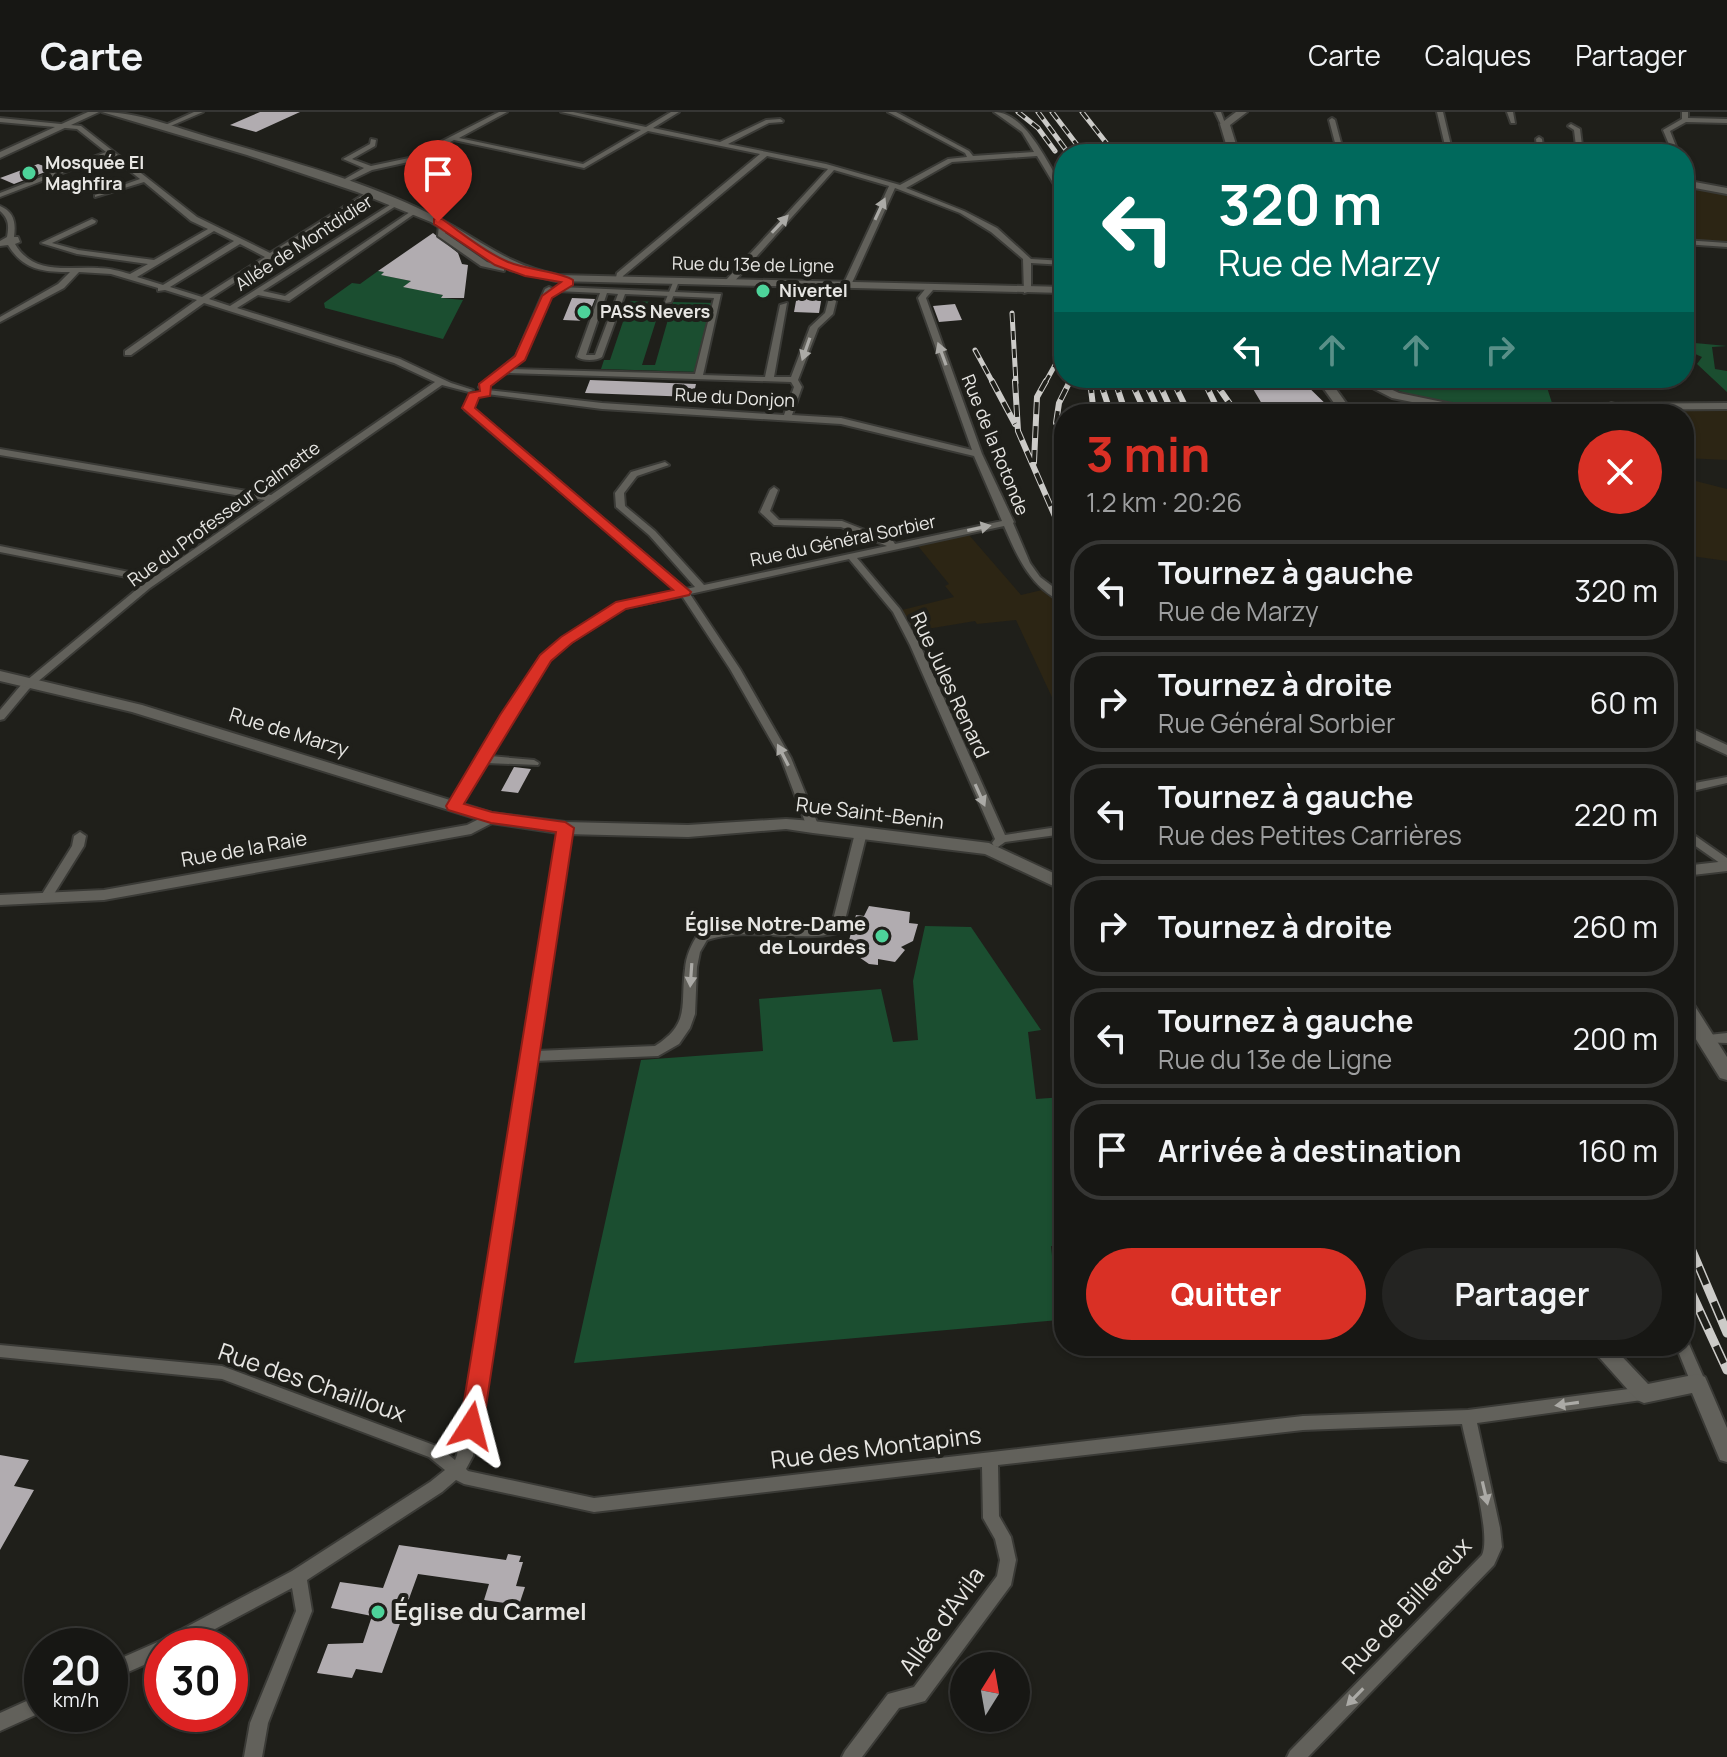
<!DOCTYPE html>
<html lang="fr">
<head>
<meta charset="utf-8">
<style>
  :root { --surface:#171714; --page:#242422; --text:#f1f3f6; --muted:#9e9fa0; --line:#363634; --accent:#d93025 }
  body { margin:0; font-family:Manrope,sans-serif; background:var(--page); color:var(--text); height:100vh; display:flex; flex-direction:column; font-size:30px; white-space:nowrap }
  * { box-sizing:border-box; margin:0 }
  p { font-size:26px; color:var(--muted) }
  .icon { flex:none; width:44px; height:44px; fill:none; stroke:currentColor; stroke-width:2; stroke-linecap:round; stroke-linejoin:round }
  .map { position:relative; flex:1; overflow:hidden }
  .sheet { position:absolute; left:1054px; top:292px; width:640px; height:952px; display:flex; flex-direction:column; background:var(--surface); border-radius:32px; box-shadow:0 2px 6px #0004,0 0 0 2px var(--line) }
  .sheet>* { flex:none }
  .banner { position:absolute; left:1054px; top:32px; width:640px; height:244px; border-radius:32px; box-shadow:0 2px 6px #0004,0 0 0 2px var(--line); background:#00695c; color:#fff; overflow:hidden }
  .needle { width:52px; rotate:11deg }
  .tools { position:absolute; left:950px; top:1540px; display:grid; gap:16px }
  .tools a { display:grid; place-items:center; width:80px; height:80px; border-radius:50%; background:var(--surface); box-shadow:0 2px 6px #0004,0 0 0 2px var(--line); font-size:40px }
  .speed { position:absolute; left:24px; top:1516px; display:flex; gap:16px; font-size:40px; font-weight:700; text-align:center }
  .speed>* { display:grid; place-content:center; width:104px; height:104px; border-radius:50%; background:var(--surface); box-shadow:0 2px 6px #0004,0 0 0 2px var(--line); line-height:1 }
  .speed small { font-size:20px; font-weight:400 }
  .speed .limit { border:12px solid #d22; background:#fff; color:#111 }
  .pin { position:absolute; display:grid; place-items:center; width:68px; height:68px; color:#fff; margin:-82px -34px; border-radius:50% 50% 50% 0; rotate:-45deg; box-shadow:0 0 8px #0007 }
  .pin .icon { rotate:45deg }
  .me { position:absolute; width:88px; margin:-44px; rotate:9deg; stroke-linejoin:round; filter:drop-shadow(0 0 6px #0008) }
  .turn { display:flex; align-items:center; gap:28px; height:168px; padding:0 32px; font-size:36px }
  .turn .icon { width:104px; height:104px; stroke-width:2.5 }
  .turn b { display:block; font-size:56px; line-height:68px }
  .lanes { display:flex; align-items:center; height:76px; padding:0 32px; background:#0003; justify-content:center; gap:40px; direction:ltr }
  .lanes .off { opacity:.35 }
  .round { display:grid; place-items:center; flex:none; width:84px; height:84px; border-radius:42px; background:var(--page) }
  .overview { display:flex; align-items:center; justify-content:space-between; height:136px; padding:0 32px }
  h1 { font-size:48px; font-weight:700; line-height:60px; color:var(--accent) }
  .button { display:flex; gap:16px; margin-top:auto; padding:16px 32px }
  .button a { flex:1; height:92px; border-radius:48px; background:var(--accent); color:#fff; font-size:32px; font-weight:700; line-height:92px; text-align:center }
  .button a+a { background:var(--page); color:var(--text) }
  ul { padding:0; list-style:none }
  li { display:flex; align-items:center; gap:24px; height:100px; margin:0 16px 12px; padding:0 16px; border:4px solid var(--line); border-radius:32px }
  li div { flex:1 }
  li b { display:block; font-size:30px }
  li em { font-style:normal }
  header { display:flex; align-items:center; gap:48px; box-sizing:border-box; height:112px; padding:0 40px; background:var(--surface); border-bottom:2px solid var(--line) }
  header strong { font-size:38px }
  nav { display:flex; gap:44px; margin-inline-start:auto; font-size:28px }
  .map>svg:first-child { display:block }
  .education { fill:#2c2514 }
  .green { fill:#1b4e30 }
  .building { fill:#b1acb0 }
  .lines { fill:none; stroke-linecap:round; stroke-linejoin:round }
  .pedestrian-casing { stroke:#3a3a36; stroke-width:4 }
  .minor-casing { stroke:#3a3a36; stroke-width:4 }
  .tertiary-casing { stroke:#3a3a36; stroke-width:4 }
  .secondary-casing { stroke:#3a3a36; stroke-width:4 }
  .pedestrian { fill:#62615b; fill-rule:evenodd }
  .minor { fill:#62615b; fill-rule:evenodd }
  .tertiary { fill:#62615b; fill-rule:evenodd }
  .secondary { fill:#62615b; fill-rule:evenodd }
  .rail-far2-casing { stroke:#cccbc8; stroke-width:5 }
  .rail-far1-casing { stroke:#cccbc8; stroke-width:6 }
  .rail-casing { stroke:#cccbc8; stroke-width:9 }
  .rail-far2 { stroke:#1f1f1a; stroke-width:3; stroke-dasharray:9; stroke-linecap:butt }
  .rail-far1 { stroke:#1f1f1a; stroke-width:4; stroke-dasharray:12; stroke-linecap:butt }
  .rail { stroke:#1f1f1a; stroke-width:6; stroke-dasharray:19; stroke-linecap:butt }
  .oneway { fill:#abaaa6 }
  .route { fill:#d93025; stroke:#8d1f18; stroke-width:2 }
  .poi-dot { fill:#4dd39a; stroke:#1f1f1a; stroke-width:3 }
  .labels { text-anchor:middle; stroke-width:8; stroke-linejoin:round; paint-order:stroke }
  .far-poi-label { font-size:18px; font-weight:bold; fill:#e7e6e3; stroke:#1f1f1a; text-anchor:start }
  .far-street-label { font-size:18px; fill:#e7e6e3; stroke:#1f1f1a }
  .street-label { font-size:20px; fill:#e7e6e3; stroke:#1f1f1a }
  .poi-label { font-size:20px; font-weight:bold; fill:#e7e6e3; stroke:#1f1f1a; text-anchor:end }
  .near-street-label { font-size:24px; fill:#e7e6e3; stroke:#1f1f1a }
  .near-poi-label { font-size:24px; font-weight:bold; fill:#e7e6e3; stroke:#1f1f1a; text-anchor:start }
</style>
</head>
<body>
<header>
<strong>Carte</strong>
<nav><a>Carte</a><a>Calques</a><a>Partager</a></nav>
</header>
<div class="map">
<svg width="1727" height="1645" viewBox="0 0 1727 1645">
  <rect width="100%" height="100%" fill="#1f1f1a"/>
  <path class="education" d="M1695 76 1727 81V131L1684 127V108L1691 77Z
    M1693 295 1727 298V348L1684 346V302H1612L1616 296Z
    M1684 366 1727 377V449L1684 443Z
    M969 423 1021 483 1042 478 1064 494V611L1016 508 977 512 975 509 915 519 902 498 954 485 945 474 949 472 918 434Z"/>
  <path class="green" d="M378 159 384 160 382 163 411 169 405 175 443 183 442 186 463 188 443 227 325 196 324 191 352 171 360 172Z
    M630 189 662 190 642 253H655L673 190 716 191 700 260 601 257 604 248H610Z
    M1684 230 1727 234 1712 235 1715 257 1727 259V280L1697 252 1702 245 1684 237Z
    M1371 266H1544L1552 291C1490 292 1427 298 1371 266Z
    M925 814 971 815 1041 918 1028 920 1036 987 1064 985V1135L1051 1134 1059 1208 574 1251 641 948 763 939 759 887 881 877 893 930 918 928 913 869Z"/>
  <path class="building" d="M260 0H300L256 20 230 13Z
    M38 52 53 57 14 72 0 66Z
    M433 121 458 141 462 152 468 153 464 186H441L443 183 403 175 411 169 381 163 384 160 378 159Z
    M798 178H823L819 201 794 200Z
    M572 186 595 187 586 209 563 208Z
    M955 192 962 208 939 210 933 194Z
    M1299 266 1336 302H1242V294L1262 292 1249 270Z
    M590 268 696 272 693 285 585 281Z
    M514 655 531 657 518 681 501 679Z
    M869 794 910 800 909 811 918 812 913 829 901 835 905 838 895 850 878 847V853L869 852 856 843V833L848 832 856 803 864 804Z
    M0 1343 29 1348 14 1374 34 1378 0 1438Z
    M399 1433 506 1448 508 1442 521 1444 519 1450H523L516 1474 525 1475 519 1493 484 1488 489 1472 418 1462 382 1561 356 1557 352 1566 317 1561 328 1532 363 1531 372 1504 331 1496 340 1470 383 1476Z"/>
  <g class="lines">
    <defs>
      <path id="pedestrian" d="M674 168 679 169 671 190 666 191 665 190Z"/>
      <path id="minor" d="M194 0H203L166 16 161 15Z
        M499 0H507L459 26 583 52 641 18 561 0H573L646 15 671 0H679L653 16 720 30 766 8 780 7 783 9 782 10 769 11 728 32 826 52 900 73 948 47 967 45 965 41 888 0H896L969 39 973 44 1034 40 1022 20 994 0C1026 0 1049 54 1064 78V86L1061 84 1037 44 952 50 906 76 964 99 997 116 1031 147 1064 149V153L1031 151V179L1024 181 1023 147 991 120 960 101 895 76 851 173 844 175 843 173 889 74 834 58 732 172H726V168L828 57 767 44 623 164 621 170H615L617 161 760 42 648 19 584 56 454 28 413 49 372 58 341 73 336 72 364 56 343 47 370 32 371 27 376 28 375 34 352 47 371 54 409 46Z
        M1215 0H1221L1227 17H1223Z
        M1437 0H1443L1453 42H1447Z
        M1507 0H1513L1515 11H1511Z
        M1682 0H1688V6L1727 7V11L1686 10 1670 19 1679 42H1673L1663 18 1682 7Z
        M0 6 81 14 197 105 270 141 366 81H370V83L209 187 230 194 393 91 399 92 263 179 285 184 413 98H417V100L289 189 258 183 237 196 400 247 451 271 473 278 469 280 442 273 150 476 29 577 4 607 0 608V598L21 573 147 469 0 440V434L154 465 265 388 0 343V337L271 383 435 270 394 251 204 191 131 243H125V239L197 188 165 178 158 179V176L111 162 79 160 64 176 0 210V205L58 172 70 160C43 160 23 158 8 133L0 134V129L7 125C9 114 9 107 0 99V94C14 100 16 110 14 125H18L20 130 15 132C34 164 67 154 98 156 109 156 120 159 130 162L148 152 77 142 41 131 92 107 96 109 95 111 52 131 78 138 154 148 208 117 191 109 144 70 95 85V83L140 67 110 43 0 85V81L106 40 77 17 0 10ZM214 119 234 129 163 173 137 165ZM240 132 265 145 202 185 170 175Z
        M1332 6 1335 8 1344 42H1338L1329 8Z
        M1571 12 1580 17 1583 42H1577L1574 18 1568 14Z
        M1539 25 1542 27 1544 42H1538L1536 27Z
        M1684 53 1687 55C1690 66 1694 77 1684 84Z
        M439 111 446 113 445 121 487 150 504 155V159L481 154 438 124Z
        M1684 128 1727 131V135L1684 132Z
        M833 171 840 173 833 202 818 216 798 268 802 275 792 303 841 306 972 338 918 186 926 176H932L933 178 926 186 982 342 1014 410 1013 411 1030 451 1040 465 1064 483V491C1030 475 1018 446 1004 414L857 446 900 497 920 533 1005 723 1064 714V722L1005 730 998 735 994 734 992 731 995 727 910 533 893 500 849 447 690 482 740 557 791 646 819 715 817 718H809L807 715 781 646 730 557 682 484 624 496 571 530 549 548 490 644 534 648 539 651 538 653 486 651 458 697H450L448 694 541 544 563 526 618 492 677 479 465 298 464 296 470 282 477 284 472 295 686 477 695 475 649 423 616 395 615 381 631 360 665 350 669 353 637 364 624 381 625 394 655 419 704 473 887 434 841 415 774 413 760 400 770 378 774 375 778 378 770 399 779 408 842 409 893 429 895 432 1002 409 974 344 841 312 602 297 487 282 483 280 487 278 602 291 784 303 794 275 791 270 505 261 486 277 479 275 516 244 545 177 549 175 553 177 524 245 511 257 695 262 714 186 625 182 602 245C597 249 582 249 577 245L600 181 557 179V175H560L721 182 703 263 765 265 780 193 787 191 774 265H791L810 215 825 201ZM607 181 618 182 595 243H586Z
        M1611 291 1618 293 1609 302H1600Z
        M1727 665V671L1684 681V673Z
        M565 712 571 716 536 939 655 934C691 911 680 894 685 857 686 844 691 833 698 822L734 814H829L833 808 855 721 861 717 867 721 845 808 837 821C794 831 750 814 707 828L700 840 697 855 695 902 690 916 679 932 658 944 534 949 473 1344 466 1357 468 1359 594 1386 1303 1304 1468 1298 1644 1275 1649 1277 1652 1282 1649 1287 1477 1311 1500 1416 1502 1435 1494 1453 1308 1645H1287L1290 1639 1482 1443C1492 1422 1467 1338 1462 1312L1303 1318 998 1353 999 1404 1011 1425 1016 1448 1011 1473 925 1589 899 1596 862 1645H842L845 1639 888 1582 914 1575 997 1464 1000 1448 995 1427 983 1406 982 1355 594 1400 464 1372 456 1368 442 1380 307 1468 312 1499 268 1611 262 1645H244L250 1611 296 1499 292 1476 183 1534H162V1545L110 1568V1551L160 1529 292 1459 430 1370 445 1358 429 1345 222 1267 0 1245V1233L222 1254 439 1335 455 1348 457 1343 559 716Z
        M1684 716 1727 746V756L1684 726Z
        M80 720 86 724 84 734 49 790H41L39 787 72 734 74 724Z
        M1727 921V931L1699 930 1697 927 1699 924Z
        M1684 1228 1688 1230 1706 1271 1703 1276 1698 1278 1693 1276 1676 1234H1684Z
        M42 1582V1600L0 1619V1601Z"/>
      <path id="tertiary" d="M88 0H99L0 46V40Z
        M1684 68 1727 76V82L1684 74Z
        M1353 266H1367L1399 281 1457 293 1727 291V297L1457 299 1392 286Z
        M1684 613 1727 633V643L1684 623Z
        M491 701 498 706 496 709 471 722 104 788 0 793V783L104 778 467 713Z
        M1727 749V759L1684 764V754Z
        M1589 1234H1612L1648 1272 1698 1262 1705 1265 1727 1316V1350L1720 1348 1692 1281 1644 1291 1637 1288Z"/>
      <path id="secondary" d="M102 0C137 0 175 15 208 25 285 48 367 69 438 106 483 129 505 152 558 163L1064 175V181L556 169 510 158 431 110 357 80 247 43Z
        M1236 0H1247L1230 13 1239 42H1229L1220 12Z
        M1316 266H1328L1354 302H1342Z
        M0 559 142 593 492 701 565 710 688 713 786 707 813 709 989 731 1064 766V779L985 742 813 721 786 717 688 725 565 722 491 711 132 600 0 569Z
        M1684 886 1691 888 1727 945V968L1720 966 1684 908Z"/>
    </defs>
    <use href="#pedestrian" class="pedestrian-casing"/>
    <use href="#minor" class="minor-casing"/>
    <use href="#tertiary" class="tertiary-casing"/>
    <use href="#secondary" class="secondary-casing"/>
    <use href="#pedestrian" class="pedestrian"/>
    <use href="#minor" class="minor"/>
    <use href="#tertiary" class="tertiary"/>
    <use href="#secondary" class="secondary"/>
    <defs>
      <path id="rail-far2" d="M1018 0 1038 16 1055 39
        M1038 0 1069 42
        M1052 0 1084 42
        M1082 0 1115 42
        M1012 201 1016 271
        M975 238 993 271
        M1099 266 1101 271
        M1114 266 1116 271
        M1130 266 1132 271
        M1144 266 1146 271
        M1157 266 1159 271
        M1172 266 1174 271
        M1202 266 1205 271
        M1212 266 1216 271
        M1045 271 1064 237
        M1069 271 1072 266
        M1089 271 1090 266"/>
      <path id="rail-far1" d="M992 269 1015 312
        M1015 269 1018 319 1064 425
        M1090 269 1094 302
        M1100 269 1111 302
        M1115 269 1126 302
        M1131 269 1146 302
        M1145 269 1160 302
        M1158 269 1173 302
        M1173 269 1189 302
        M1204 269 1220 302
        M1214 269 1237 302
        M1056 311 1059 291 1070 269
        M1034 350 1037 285 1046 269"/>
      <path id="rail" d="M1684 1120 1727 1221
        M1684 1165 1727 1258"/>
    </defs>
    <use href="#rail-far2" class="rail-far2-casing"/>
    <use href="#rail-far1" class="rail-far1-casing"/>
    <use href="#rail" class="rail-casing"/>
    <use href="#rail-far2" class="rail-far2"/>
    <use href="#rail-far1" class="rail-far1"/>
    <use href="#rail" class="rail"/>
  </g>
  <defs><path id="oneway-solid" d="M-6-.8H1V-3.2L6.5 0L1 3.2V.8H-6Z" transform="scale(2)"/></defs>
  <g class="oneway">
    <use href="#oneway-solid" transform="translate(880 97) rotate(-65)"/>
    <use href="#oneway-solid" transform="translate(780 112) rotate(-47)"/>
    <use href="#oneway-solid" transform="translate(806 237) rotate(109)"/>
    <use href="#oneway-solid" transform="translate(942 242) rotate(-110)"/>
    <use href="#oneway-solid" transform="translate(979 416) rotate(-12)"/>
    <use href="#oneway-solid" transform="translate(783 643) rotate(-117)"/>
    <use href="#oneway-solid" transform="translate(980 683) rotate(66)"/>
    <use href="#oneway-solid" transform="translate(691 863) rotate(94)"/>
    <use href="#oneway-solid" transform="translate(1567 1292) rotate(172)"/>
    <use href="#oneway-solid" transform="translate(1485 1381) rotate(77)"/>
    <use href="#oneway-solid" transform="translate(1355 1585) rotate(134)"/>
  </g>
  <path class="route" d="M434 107H442C462 121 483 139 506 149 524 158 560 159 573 168V173L552 186 525 248 491 274 490 284 479 286 475 296 691 480 689 483 626 497 572 531 551 549 464 692 492 700 565 710 574 716 483 1314 479 1322 471 1325 463 1322 460 1314 556 720 491 711 448 698 446 694 500 603 540 543 561 525 616 490 673 478 462 296 469 281 480 279 479 272 515 244 542 184 561 170 525 164 495 153 434 112Z"/>
  <g class="poi-dot">
    <circle cx="29" cy="61" r="8"/>
    <circle cx="763" cy="179" r="8"/>
    <circle cx="584" cy="200" r="8"/>
    <circle cx="882" cy="824" r="8"/>
    <circle cx="378" cy="1500" r="8"/>
  </g>
  <g class="labels">
    <g class="far-poi-label">
      <text x="45" y="57">Mosquée El<tspan x="45" dy="21">Maghfira</tspan></text>
      <text x="779" y="185">Nivertel</text>
      <text x="600" y="206">PASS Nevers</text>
    </g>
    <g class="far-street-label">
      <text transform="translate(304 131) rotate(-33)" y="6">Allée de Montdidier</text>
      <text transform="translate(753 153) rotate(1)" y="6">Rue du 13e de Ligne</text>
      <text transform="translate(735 286) rotate(3)" y="6">Rue du Donjon</text>
      <text transform="translate(995 333) rotate(68)" y="6">Rue de la Rotonde</text>
      <text transform="translate(224 402) rotate(-36)" y="6">Rue du Professeur Calmette</text>
      <text transform="translate(843 429) rotate(-12)" y="6">Rue du Général Sorbier</text>
    </g>
    <g class="street-label">
      <text transform="translate(950 573) rotate(65)" y="7">Rue Jules Renard</text>
      <text transform="translate(289 620) rotate(17)" y="7">Rue de Marzy</text>
      <text transform="translate(870 701) rotate(7)" y="7">Rue Saint-Benin</text>
      <text transform="translate(244 737) rotate(-10)" y="7">Rue de la Raie</text>
    </g>
    <g class="poi-label">
      <text x="866" y="819">Église Notre-Dame<tspan x="866" dy="23">de Lourdes</tspan></text>
    </g>
    <g class="near-street-label">
      <text transform="translate(312 1271) rotate(19)" y="8">Rue des Chailloux</text>
      <text transform="translate(876 1336) rotate(-7)" y="8">Rue des Montapins</text>
      <text transform="translate(1407 1494) rotate(-47)" y="8">Rue de Billereux</text>
      <text transform="translate(942 1509) rotate(-54)" y="8">Allée d'Avila</text>
    </g>
    <g class="near-poi-label">
      <text x="394" y="1508">Église du Carmel</text>
    </g>
  </g>
</svg>
<div class="tools">
<a><svg class="needle" viewBox="-14 -14 28 28"><path d="M0-13l5 13h-10z" fill="#e53935"/><path d="M0 13l5-13h-10z" fill="#9e9fa0"/></svg></a>
</div>
<div class="speed"><div>20<small>km/h</small></div><div class="limit">30</div></div>
<div class="pin" style="left:438px;top:110px;background:#d93025"><svg class="icon" aria-label="arrive" viewBox="0 0 24 24"><path d="M6 21V4h12l-3 4 3 4H6"/></svg></div>
<svg class="me" style="left:471px;top:1314px" viewBox="-20 -20 40 40"><path d="M0-17L14 15 0 8-14 15z" fill="#d93025" stroke="#fff" stroke-width="4"/></svg>
<div class="banner">
<div class="turn"><svg class="icon" aria-label="left" viewBox="0 0 24 24"><path d="M17 20v-9H6M10 6l-5 5 5 5"/></svg><div><b>320 m</b>Rue de Marzy</div></div>
<div class="lanes"><svg class="icon" aria-label="left" viewBox="0 0 24 24"><path d="M17 20v-9H6M10 6l-5 5 5 5"/></svg><svg class="icon off" aria-label="ahead" viewBox="0 0 24 24"><path d="M12 20V5M6 11l6-6 6 6"/></svg><svg class="icon off" aria-label="ahead" viewBox="0 0 24 24"><path d="M12 20V5M6 11l6-6 6 6"/></svg><svg class="icon off" aria-label="right" viewBox="0 0 24 24"><path d="M7 20v-9h11M14 6l5 5-5 5"/></svg></div>
</div>
<section class="sheet">
<div class="overview"><div><h1>3 min</h1><p>1.2 km · 20:26</p></div><a class="round" style="background:#d93025;color:#fff"><svg class="icon" aria-label="close" viewBox="0 0 24 24"><path d="M6 6l12 12M18 6L6 18"/></svg></a></div>
<ul>
<li><svg class="icon" aria-label="left" viewBox="0 0 24 24"><path d="M17 20v-9H6M10 6l-5 5 5 5"/></svg><div><b>Tournez à gauche</b><p>Rue de Marzy</p></div><em>320 m</em></li>
<li><svg class="icon" aria-label="right" viewBox="0 0 24 24"><path d="M7 20v-9h11M14 6l5 5-5 5"/></svg><div><b>Tournez à droite</b><p>Rue Général Sorbier</p></div><em>60 m</em></li>
<li><svg class="icon" aria-label="left" viewBox="0 0 24 24"><path d="M17 20v-9H6M10 6l-5 5 5 5"/></svg><div><b>Tournez à gauche</b><p>Rue des Petites Carrières</p></div><em>220 m</em></li>
<li><svg class="icon" aria-label="right" viewBox="0 0 24 24"><path d="M7 20v-9h11M14 6l5 5-5 5"/></svg><div><b>Tournez à droite</b></div><em>260 m</em></li>
<li><svg class="icon" aria-label="left" viewBox="0 0 24 24"><path d="M17 20v-9H6M10 6l-5 5 5 5"/></svg><div><b>Tournez à gauche</b><p>Rue du 13e de Ligne</p></div><em>200 m</em></li>
<li><svg class="icon" aria-label="arrive" viewBox="0 0 24 24"><path d="M6 21V4h12l-3 4 3 4H6"/></svg><div><b>Arrivée à destination</b></div><em>160 m</em></li>
</ul>
<div class="button"><a>Quitter</a><a>Partager</a></div>
</section>
</div>
</body>
</html>
